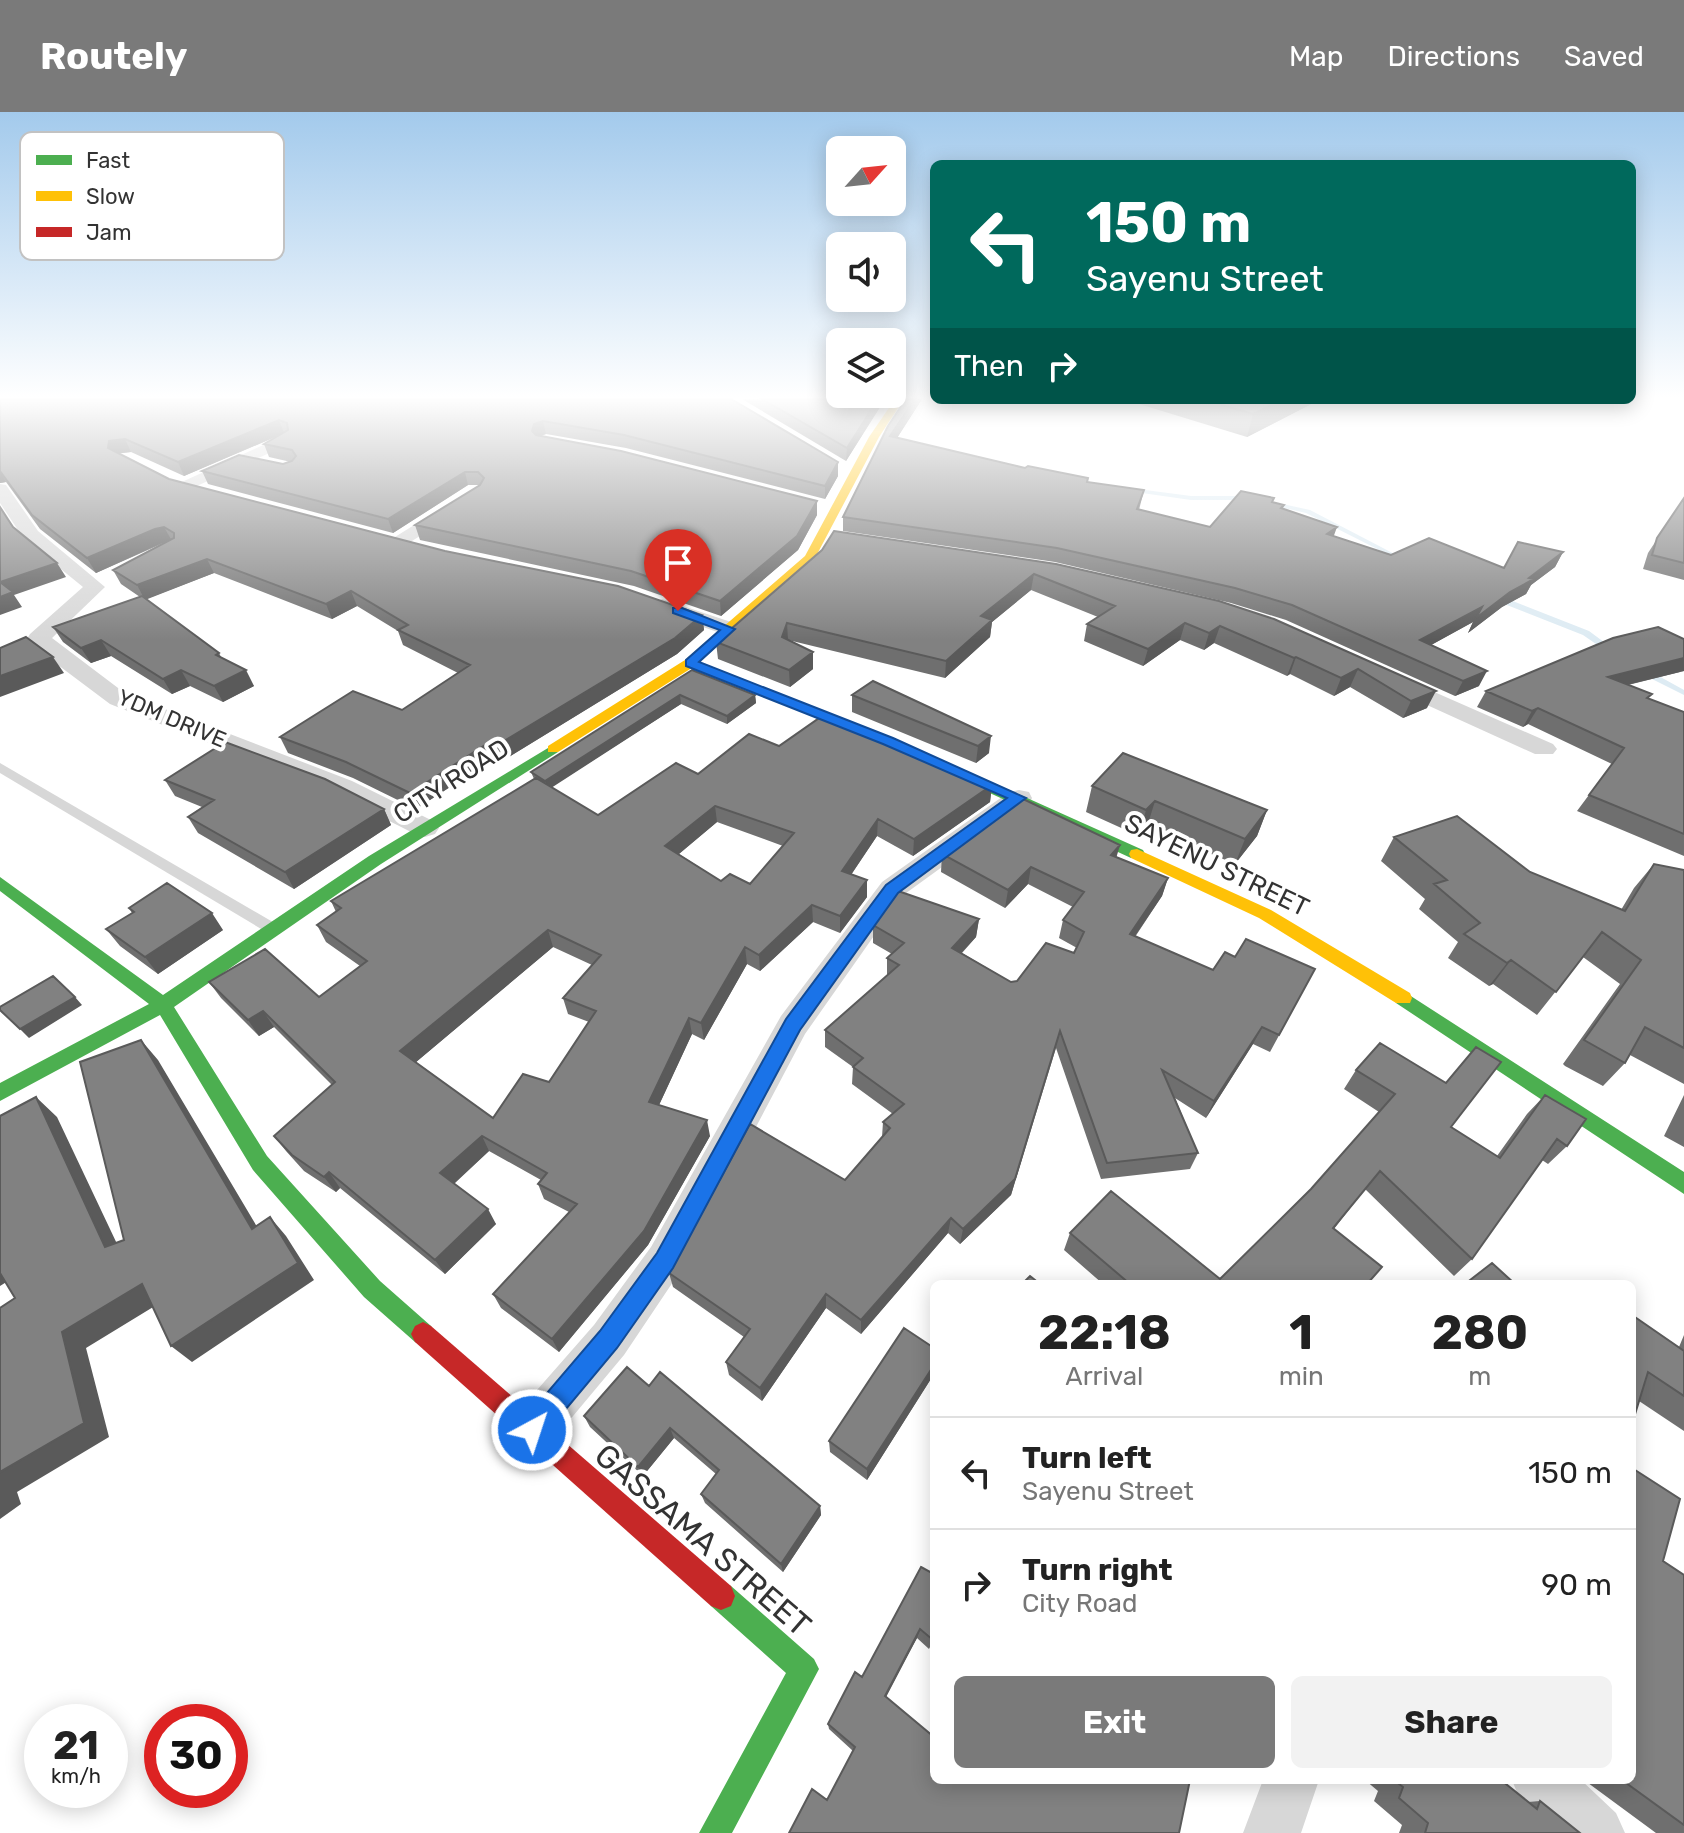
<!DOCTYPE html>
<html lang="en">
<head>
<meta charset="utf-8">
<style>
  :root { --surface:#fff; --page:#f2f2f2; --text:#222; --muted:#767676; --line:#e0e0e0; --accent:#7a7a7a }
  body { margin:0; font-family:Rubik,sans-serif; background:var(--page); color:var(--text); height:100vh; display:flex; flex-direction:column; font-size:30px; white-space:nowrap }
  * { box-sizing:border-box; margin:0 }
  p { font-size:26px; color:var(--muted) }
  .icon { flex:none; width:44px; height:44px; fill:none; stroke:currentColor; stroke-width:2; stroke-linecap:round; stroke-linejoin:round }
  .map { position:relative; flex:1; overflow:hidden }
  .panel { position:absolute; left:930px; top:1168px; width:706px; height:504px; display:flex; flex-direction:column; background:var(--surface); border-radius:12px; box-shadow:0 4px 20px #0003 }
  .panel>* { flex:none }
  .banner { position:absolute; left:930px; top:48px; width:706px; height:244px; border-radius:12px; box-shadow:0 4px 20px #0003; background:#00695c; color:#fff; overflow:hidden }
  .needle { width:52px; rotate:63deg }
  .fabs { position:absolute; left:826px; top:24px; display:grid; gap:16px }
  .fabs a { display:grid; place-items:center; width:80px; height:80px; border-radius:12px; background:var(--surface); box-shadow:0 4px 20px #0003; font-size:40px }
  .speed { position:absolute; left:24px; top:1592px; display:flex; gap:16px; font-size:40px; font-weight:700; text-align:center }
  .speed>* { display:grid; place-content:center; width:104px; height:104px; border-radius:50%; background:var(--surface); box-shadow:0 4px 20px #0003; line-height:1 }
  .speed small { font-size:20px; font-weight:400 }
  .speed .limit { border:12px solid #d22; background:#fff; color:#111 }
  .pin { position:absolute; display:grid; place-items:center; width:68px; height:68px; color:#fff; margin:-82px -34px; border-radius:50% 50% 50% 0; rotate:-45deg; box-shadow:0 0 8px #0007 }
  .pin .icon { rotate:45deg }
  .me { position:absolute; width:88px; margin:-44px; rotate:40deg; stroke-linejoin:round; filter:drop-shadow(0 0 6px #0008) }
  .turn { display:flex; align-items:center; gap:28px; height:168px; padding:0 24px; font-size:36px }
  .turn .icon { width:104px; height:104px; stroke-width:2.5 }
  .turn b { display:block; font-size:56px; line-height:68px }
  .then { display:flex; align-items:center; height:76px; padding:0 24px; background:#0003; gap:16px; font-size:30px }
  .eta { display:flex; justify-content:space-evenly; align-items:center; height:136px; text-align:center }
  .eta b { font-size:48px; font-weight:700; line-height:56px }
  .cta { display:flex; gap:16px; margin-top:auto; padding:16px 24px }
  .cta a { flex:1; height:92px; border-radius:12px; background:var(--accent); color:#fff; font-size:32px; font-weight:700; line-height:92px; text-align:center }
  .cta a+a { background:var(--page); color:var(--text) }
  ul { padding:0; list-style:none }
  li { display:flex; align-items:center; gap:24px; height:112px; padding:0 24px; border-top:2px solid var(--line) }
  li div { flex:1 }
  li b { display:block; font-size:30px }
  li em { font-style:normal }
  header { display:flex; align-items:center; gap:48px; box-sizing:border-box; height:112px; padding:0 40px; background:var(--accent); color:#fff }
  header strong { font-size:38px }
  nav { display:flex; gap:44px; margin-inline-start:auto; font-size:28px }
  .map>svg:first-child { display:block }
  .lines { fill:none; stroke-linecap:round; stroke-linejoin:round }
  .stream { fill:#ddebf3; fill-rule:evenodd }
  .lane { fill:#d7d7d7; fill-rule:evenodd }
  .street { fill:#d7d7d7; fill-rule:evenodd }
  .fast { fill:#4caf50; fill-rule:evenodd }
  .slow { fill:#ffc107; fill-rule:evenodd }
  .jam { fill:#c62828; fill-rule:evenodd }
  .wall { fill:#6f6f6f; fill-rule:evenodd }
  .shaded-wall { fill:#5a5a5a }
  .building { fill:#818181; stroke:#5a5a5a; stroke-width:2; fill-rule:evenodd }
  .route { fill:#1a73e8; stroke:#114b97; stroke-width:2 }
  .labels { text-anchor:middle; stroke-width:8; stroke-linejoin:round; paint-order:stroke }
  .far-street-label { font-size:22px; fill:#333; stroke:#fff }
  .street-label { font-size:26px; fill:#333; stroke:#fff }
  .near-street-label { font-size:32px; fill:#333; stroke:#fff }
  .key { fill:#fff; stroke:#c2c2c2; stroke-width:2 }
  .key-label { font-size:22px; fill:#333 }
</style>
</head>
<body>
<header>
<strong>Routely</strong>
<nav><a>Map</a><a>Directions</a><a>Saved</a></nav>
</header>
<div class="map">
<svg width="1684" height="1721" viewBox="0 0 1684 1721">
  <rect width="100%" height="100%" fill="#fff"/>
  <g class="lines">
    <path class="stream" d="M1130 376 1191 384H1248L1251 386 1248 388H1191L1128 379 1127 378Z
      M1269 389 1310 398 1406 448 1401 449 1306 401 1267 392V390Z
      M1494 484H1500L1589 519 1616 539 1609 541 1583 523 1494 488Z
      M1640 557H1646L1684 578V583L1640 561Z"/>
    <path class="lane" d="M0 651 278 813 281 817 278 821H268L0 661Z"/>
    <path class="street" d="M283 324 289 326 291 329 289 332 188 378 182 379 173 374Z
      M0 372 6 373 38 419 105 475 52 526 126 582 352 669 435 710 439 716 435 722 425 725 415 722 334 681 110 592 30 532 27 527 30 522 83 475 24 427 0 391Z
      M451 390 458 392 460 396 458 400 404 434H390L387 430Z
      M662 487 737 512 740 517 729 524 654 498 651 493Z
      M1391 561 1553 632 1557 637 1553 642H1535L1383 573 1379 568 1383 563Z
      M1019 678 1029 680 1032 686 1029 692 902 784 805 922 679 1161 624 1243 548 1334 532 1341 516 1334 509 1318 516 1302 594 1213 651 1135 781 904 882 770 1009 680Z
      M1263 1668H1319L1301 1721H1243Z
      M1512 1668H1581L1616 1701 1625 1721H1555L1520 1688Z"/>
    <path class="fast" d="M690 547 893 626 1143 738 1145 742 1143 746H1131L883 632 685 554 684 551Z
      M553 633 558 634V640L381 752 174 895 267 1044 380 1169 431 1214 435 1222 431 1230 423 1234 415 1230 364 1185 253 1058 160 903 0 989V971L149 892 0 779V765L163 883 369 744Z
      M1403 879 1684 1060V1082L1396 891 1394 886 1396 881Z
      M721 1470 731 1474 814 1547 819 1557 732 1721H699L786 1561 711 1494 707 1484 711 1474Z"/>
    <path class="slow" d="M895 287H904L879 325 814 448 695 554 558 640H548V634L685 548 805 444 869 325Z
      M1137 737 1271 798 1410 881 1412 886 1410 891H1396L1259 806 1131 746 1129 742 1131 738Z"/>
    <path class="jam" d="M423 1210 431 1214 731 1474 735 1484 731 1494 721 1498 711 1494 415 1230 411 1222 415 1214Z"/>
  </g>
  <path class="wall" d="M0 287H731L838 350V364L825 387 626 336 546 322 541 324 817 403 798 438 721 504 634 474 420 428 415 413 480 373H468L393 421 208 372 202 359 283 352 291 350 269 345 264 332 278 324 184 364 131 340 118 341 169 367 445 439 702 503 704 518 677 542 504 648 498 644 416 697 353 666 288 641 280 625 402 598 458 561 403 533 398 519 357 494 332 507 214 461 146 487 219 541 221 545 254 574 223 590 190 574 172 582 111 544 91 551 63 530 53 515 140 485 121 472 113 458 166 430 96 461 40 417 6 370 0 371Z
    M742 287H885L846 349Z
    M906 287H922L897 326 1087 370 1144 378 1139 398 1210 415 1272 390 1284 393 1283 397 1334 424 1391 443 1504 456 1563 440 1555 455 1531 473 1526 482 1502 495 1468 521 1473 510 1431 533 1479 574 1455 584 1286 508 1231 491 1055 450 843 419V405Z
    M1126 288H1319L1247 325Z
    M1684 386V468L1643 457 1648 441Z
    M834 419 1274 507 1427 596 1403 606 1350 575 1334 584 1290 562 1287 564 1214 531 1204 538 1180 528 1143 554 1084 529 1087 512 1098 505 1031 478 992 510 990 525 945 566 788 528 813 540V557L790 575 718 547 716 530 822 438Z
    M692 558 755 583 756 591 727 612 681 592 551 675 598 703 698 662 779 634 992 673 990 690 913 744 877 724 851 763 867 785 840 821 813 810 760 859 747 852 704 928 692 922 659 993 710 1024 648 1133 559 1240 501 1196 493 1182 569 1100 544 1087 538 1072 541 1068 489 1039 454 1072 496 1112 445 1162 340 1076 336 1080 304 1059 286 1039 274 1024 332 973 274 915 259 924 221 886 209 870 319 885 360 854 326 830 317 813 336 800 331 789 534 667 531 660ZM717 710 783 734 750 772 721 769 679 742ZM553 835 592 853 563 886 568 902 589 910 549 970 493 1006 416 950Z
    M1684 559 1628 573 1652 582 1648 587 1684 600V744L1577 699 1612 652 1528 612 1523 615 1477 595 1486 579Z
    M873 569 989 641 976 651 852 600V583Z
    M165 668 384 697 391 713 294 777 198 721 188 705 202 695 175 684Z
    M1092 674 1267 698 1257 724 1235 752 1147 715 1139 724 1086 700Z
    M1394 725 1530 760 1621 798 1634 776 1654 752 1684 758V972L1630 943 1625 951 1603 974 1565 954 1563 952 1620 872 1583 845 1537 903 1493 872 1489 874 1448 846 1458 830 1419 797 1425 787 1381 749Z
    M942 742 1117 745 1168 766 1162 784 1135 825 1213 858 1235 845 1315 857 1270 940 1253 932 1206 1006 1175 986 1198 1041 1190 1057 1101 1067 1056 936 1011 1083 960 1132 948 1121 861 1222 826 1196 762 1289 729 1263 726 1250 744 1225 673 1175 669 1161 845 1068 882 1025 883 1010 893 1002 852 972 853 955 825 935V918L887 864V846L892 842 873 831V813L979 807 976 825 962 841 1011 870 1017 869 1074 841 1077 836 1059 826 1063 808 1073 795 1028 772 1005 796 941 760Z
    M129 796 223 818 158 862 120 834 106 817 132 801Z
    M1356 958 1497 1044 1527 1002 1545 983 1567 1034 1548 1052 1542 1048 1472 1147 1454 1164 1365 1077 1334 1117 1367 1172H1103L1064 1138 1070 1121 1220 1167 1311 1077 1379 1000 1344 977Z
    M1684 983V1035L1664 1024Z
    M1632 1203 1679 1235 1684 1223V1319L1639 1289Z
    M934 1236V1262L867 1368 830 1340 829 1329Z
    M649 1274 820 1394 821 1403 783 1460 705 1391 701 1382 716 1362 674 1326 643 1364 590 1315 584 1304Z
    M1663 1449 1684 1463V1721H1656L1584 1668H1632Z
    M921 1455 934 1527 929 1537 917 1526 827 1688 853 1639 829 1617 828 1612 862 1565Z
    M1365 1668H1501L1528 1690 1540 1689 1580 1721H1399L1402 1713 1374 1689 1378 1679Z"/>
  <path class="shaded-wall" d="M878 287H885L846 349 847 336Z
    M915 287H922L890 337V324Z
    M1282 288H1319L1247 325 1253 302Z
    M279 308 284 321 184 364 178 350Z
    M543 309 546 322 536 325 532 319 534 312Z
    M125 327 131 340 115 342 108 336 109 329Z
    M838 350V364L825 387V374Z
    M0 359 6 370 0 371Z
    M465 360 468 373 393 421 388 407Z
    M817 389V403L798 438 721 504 720 489Z
    M164 415 172 429 162 431 96 461 87 446 155 417Z
    M1337 415 1332 429 1327 422Z
    M1563 440 1555 455 1531 473 1526 482 1502 495 1468 521 1473 510 1413 543 1420 528 1529 466Z
    M207 447 214 461 145 488 137 473Z
    M57 451 66 465 14 483 22 495 0 503V470Z
    M1034 462 1031 478 992 510 990 525 945 566 946 549 981 504Z
    M351 479 357 494 332 507 326 492Z
    M702 503 704 518 677 542 504 648 499 632Z
    M787 511 788 528 783 542 782 525Z
    M1185 511 1180 528 1143 554 1148 537Z
    M1220 514 1214 531 1204 538 1209 521Z
    M101 528 111 544 91 551 81 536Z
    M813 540V557L790 575 789 558Z
    M53 545 64 561 0 585V564Z
    M1296 545 1290 562 1287 564 1294 546Z
    M1684 546V559L1598 580 1608 565Z
    M1358 557 1350 575 1334 584 1341 566Z
    M181 558 190 574 172 582 163 567Z
    M246 558 254 574 223 590 214 574Z
    M1487 559 1479 574 1455 584 1463 569Z
    M1436 579 1427 596 1403 606 1411 589Z
    M680 583 681 592 548 678 545 669Z
    M755 583 756 591 727 612V604Z
    M1538 596 1528 612 1523 615 1532 599Z
    M991 624 989 641 976 651 978 634Z
    M493 628 498 644 416 697 410 681Z
    M992 673 990 690 913 744 914 727Z
    M1155 689 1147 715 1139 724 1146 698Z
    M715 694 717 710 668 751 665 734Z
    M384 697 391 713 294 777 285 760Z
    M1267 698 1257 724 1235 752 1245 727Z
    M878 707 877 724 842 776V759Z
    M1120 733 1115 750 1111 743Z
    M1031 755 1028 772 1005 796 1008 778Z
    M1168 766 1162 784 1124 840 1130 822Z
    M867 768V785L840 821V804Z
    M812 793 813 810 760 859 759 843Z
    M212 801 223 818 158 862 145 845Z
    M979 807 976 825 950 853 952 836Z
    M548 818 553 835 409 956 400 939Z
    M745 835 747 852 704 928 701 911Z
    M1511 848 1493 872 1489 874 1507 851Z
    M75 885 82 893 29 926 20 917Z
    M263 899 274 915 259 924 248 908Z
    M689 906 692 922 653 1006 649 990Z
    M1262 915 1253 932 1206 1006 1214 989Z
    M1060 919 1011 1083 960 1132 963 1117Z
    M141 928 158 948 269 1135 252 1117Z
    M36 985 57 1005 127 1153 105 1135Z
    M707 1008 710 1024 648 1133 559 1240 552 1227Z
    M482 1024 489 1039 449 1076 440 1061Z
    M329 1060 340 1076 336 1080 324 1065Z
    M488 1097 496 1112 445 1162 435 1148Z
    M270 1105 286 1124 314 1168 192 1250 171 1234Z
    M951 1106 948 1121 861 1222V1208Z
    M0 1153 16 1164 0 1174Z
    M142 1172 163 1189 86 1236 109 1325 17 1380 21 1392 0 1407V1360L62 1220Z
    M826 1182V1196L762 1289 760 1276Z
    M934 1253V1262L867 1368V1357Z
    M670 1316 674 1326 643 1364 638 1355Z
    M820 1394 821 1403 783 1460 781 1452Z
    M920 1517 917 1526 883 1591 885 1584Z"/>
  <path class="building" d="M0 287H731L838 350 825 374 624 323 543 309 534 312 532 319 536 323 621 339 817 389 797 424 720 489 631 459 415 413 480 373 484 366 478 360H465L388 407 202 359 239 343 283 352 292 349 296 344 292 338 264 332 288 318 287 311 279 308 178 350 125 327 109 329 108 336 169 367 445 439 618 474 702 503 675 526 499 632 493 628 410 681 346 650 280 625 353 579 402 598 470 553 398 518 408 513 351 479 326 492 207 447 137 473 113 458 174 426V421L164 415 155 417 87 446 32 403 0 359Z
    M762 287H878L847 336Z
    M906 287H915L890 324 1025 356 1028 354 1088 366 1087 370 1144 378 1137 397 1210 415 1241 379 1274 386 1272 390 1284 393 1281 396 1337 415 1327 422 1391 443 1429 426 1504 456 1518 430 1563 440 1529 466 1534 467 1510 480 1476 506 1482 495 1420 528 1487 559 1463 569 1292 493 1235 476 1057 436 843 405 888 314Z
    M1205 288H1282L1253 302Z
    M1684 386V451L1652 443 1657 426Z
    M0 395 13 415 57 451 0 470Z
    M834 419 1056 452 1219 489 1274 507 1436 579 1411 589 1358 557 1341 566 1296 545 1294 546 1220 514 1209 521 1185 511 1148 537 1087 512 1115 494 1034 462 981 504 992 508 946 549 787 511 782 525 813 540 789 558 716 530 822 438Z
    M0 470 13 480 0 485Z
    M142 484 219 541 216 543 246 558 214 574 181 558 163 567 101 528 81 536 53 515Z
    M1658 515 1684 527V546L1608 565 1652 582 1647 586 1684 600V722L1589 683 1624 636 1538 596 1532 599 1486 579 1613 526Z
    M26 525 53 545 0 564V536Z
    M692 558 755 583 727 604 680 583 545 669 531 660Z
    M873 569 991 624 978 634 852 583Z
    M825 602 992 673 914 727 878 707 842 759 867 768 840 804 812 793 759 843 745 835 701 911 689 906 649 990 707 1008 644 1119 552 1227 493 1182 577 1092 538 1072 547 1061 482 1024 440 1061 488 1097 435 1148 329 1060 324 1065 292 1043 274 1024 335 970 263 899 248 908 209 870 265 837 319 885 367 849 317 813 341 796 331 789 536 666 598 703 676 651 698 662 749 622 779 634ZM715 694 794 721 750 772 730 762 721 769 665 734ZM548 818 601 843 563 886 596 899 549 970 523 962 493 1006 400 939Z
    M225 630 325 667 384 697 285 760 188 705 214 688 165 668Z
    M1123 641 1267 698 1245 727 1155 689 1146 698 1092 674Z
    M1021 686 1120 733 1111 743 1168 766 1130 822 1213 858 1225 840 1235 845 1246 827 1315 857 1279 923 1262 915 1214 989 1162 958 1198 1041 1107 1051 1060 919 1015 1067 963 1117 951 1106 861 1208 826 1182 760 1276 726 1250 750 1217 669 1161 750 1012 845 1068 890 1016 883 1010 904 992 853 955 863 946 825 918 899 853 887 846 904 831 873 813 898 779 979 807 952 836 1011 870 1017 869 1046 831 1074 841 1084 820 1063 808 1084 780 1031 755 1008 778 942 742Z
    M1457 704 1530 760 1625 799 1654 752 1684 758V936L1645 915 1625 951 1584 928 1641 848 1602 820 1556 880 1511 848 1507 851 1464 822 1480 811 1434 772 1447 768 1394 725Z
    M167 771 212 801 145 845 106 817 134 800 129 796Z
    M53 864 75 885 20 917 0 898V895Z
    M141 928 252 1117 270 1105 298 1151 171 1234 142 1172 62 1220 84 1311 0 1360V1196L15 1186 0 1161V1004L36 985 105 1135 124 1128 80 950Z
    M1380 931 1446 971 1476 935 1501 950 1451 1015 1500 1046 1545 983 1586 1007 1567 1034 1557 1027 1472 1147 1380 1059 1333 1116 1382 1155 1367 1172H1130L1070 1121 1111 1079 1220 1167 1311 1077 1395 982 1356 958Z
    M1492 1151 1515 1172H1465Z
    M1030 1164 1040 1172H1022Z
    M1632 1203 1684 1239V1284L1648 1260 1632 1312Z
    M904 1216 934 1236V1253L867 1357 829 1329Z
    M627 1255 649 1274 660 1260 820 1394 781 1452 701 1382 719 1358 670 1316 638 1355 584 1304Z
    M1632 1356 1680 1387 1663 1449 1684 1463V1713L1622 1668H1632Z
    M921 1455 934 1462V1526L933 1528 920 1517 885 1584 934 1625V1668H1190L1179 1721H789L812 1677 827 1688 855 1635 828 1612 855 1560 862 1565Z
    M1394 1668H1501L1537 1697 1540 1689 1580 1721H1425L1428 1711 1399 1686 1403 1675Z"/>
  <linearGradient id="sky" x2="0" y2="1"><stop stop-color="#a3caec"/><stop offset="0.54" stop-color="#fff"/><stop offset="1" stop-color="#fff" stop-opacity="0"/></linearGradient>
  <rect width="1684" height="528" fill="url(#sky)"/>
  <path class="route" d="M673 496H682L735 517 699 550 893 626 1026 686 898 781 800 918 673 1156 617 1236 541 1327 532 1331 523 1327 519 1318 523 1309 600 1219 657 1141 786 907 886 773 1007 686 883 632 686 554V548L720 518 673 501Z"/>
  <g class="labels">
    <g class="far-street-label">
      <text transform="translate(172 606) rotate(23)" y="8">YDM DRIVE</text>
    </g>
    <g class="street-label">
      <text transform="translate(451 669) rotate(-33)" y="9">CITY ROAD</text>
      <text transform="translate(1217 753) rotate(26)" y="9">SAYENU STREET</text>
    </g>
    <g class="near-street-label">
      <text transform="translate(703 1428) rotate(41)" y="11">GASSAMA STREET</text>
    </g>
  </g>
  <rect x="20" y="20" width="264" height="128" rx="12" class="key"/>
  <rect x="36" y="43" width="36" height="10" fill="#4caf50"/>
  <rect x="36" y="79" width="36" height="10" fill="#ffc107"/>
  <rect x="36" y="115" width="36" height="10" fill="#c62828"/>
  <g class="key-label">
    <text x="86" y="56">Fast</text>
    <text x="86" y="92">Slow</text>
    <text x="86" y="128">Jam</text>
  </g>
</svg>
<div class="fabs">
<a><svg class="needle" viewBox="-14 -14 28 28"><path d="M0-13l5 13h-10z" fill="#e53935"/><path d="M0 13l5-13h-10z" fill="#767676"/></svg></a>
<a><svg class="icon" aria-label="sound" viewBox="0 0 24 24"><path d="M4 9h4l5-4v14l-5-4H4zM17 9q2 3 0 6"/></svg></a>
<a><svg class="icon" aria-label="layers" viewBox="0 0 24 24"><path d="M12 4l9 5-9 5-9-5zM3 14l9 5 9-5"/></svg></a>
</div>
<div class="speed"><div>21<small>km/h</small></div><div class="limit">30</div></div>
<div class="pin" style="left:678px;top:499px;background:#d93025"><svg class="icon" aria-label="arrive" viewBox="0 0 24 24"><path d="M6 21V4h12l-3 4 3 4H6"/></svg></div>
<svg class="me" style="left:532px;top:1318px" viewBox="-20 -20 40 40"><circle r="17" fill="#1a73e8" stroke="#fff" stroke-width="3"/><path d="M0-11L8 9 0 5-8 9z" fill="#fff"/></svg>
<div class="banner">
<div class="turn"><svg class="icon" aria-label="left" viewBox="0 0 24 24"><path d="M17 20v-9H6M10 6l-5 5 5 5"/></svg><div><b>150 m</b>Sayenu Street</div></div>
<div class="then">Then<svg class="icon" aria-label="right" viewBox="0 0 24 24"><path d="M7 20v-9h11M14 6l5 5-5 5"/></svg></div>
</div>
<section class="panel">
<div class="eta">
<div><b>22:18</b><p>Arrival</p></div>
<div><b>1</b><p>min</p></div>
<div><b>280</b><p>m</p></div>
</div>
<ul>
<li><svg class="icon" aria-label="left" viewBox="0 0 24 24"><path d="M17 20v-9H6M10 6l-5 5 5 5"/></svg><div><b>Turn left</b><p>Sayenu Street</p></div><em>150 m</em></li>
<li><svg class="icon" aria-label="right" viewBox="0 0 24 24"><path d="M7 20v-9h11M14 6l5 5-5 5"/></svg><div><b>Turn right</b><p>City Road</p></div><em>90 m</em></li>
</ul>
<div class="cta"><a>Exit</a><a>Share</a></div>
</section>
</div>
</body>
</html>
